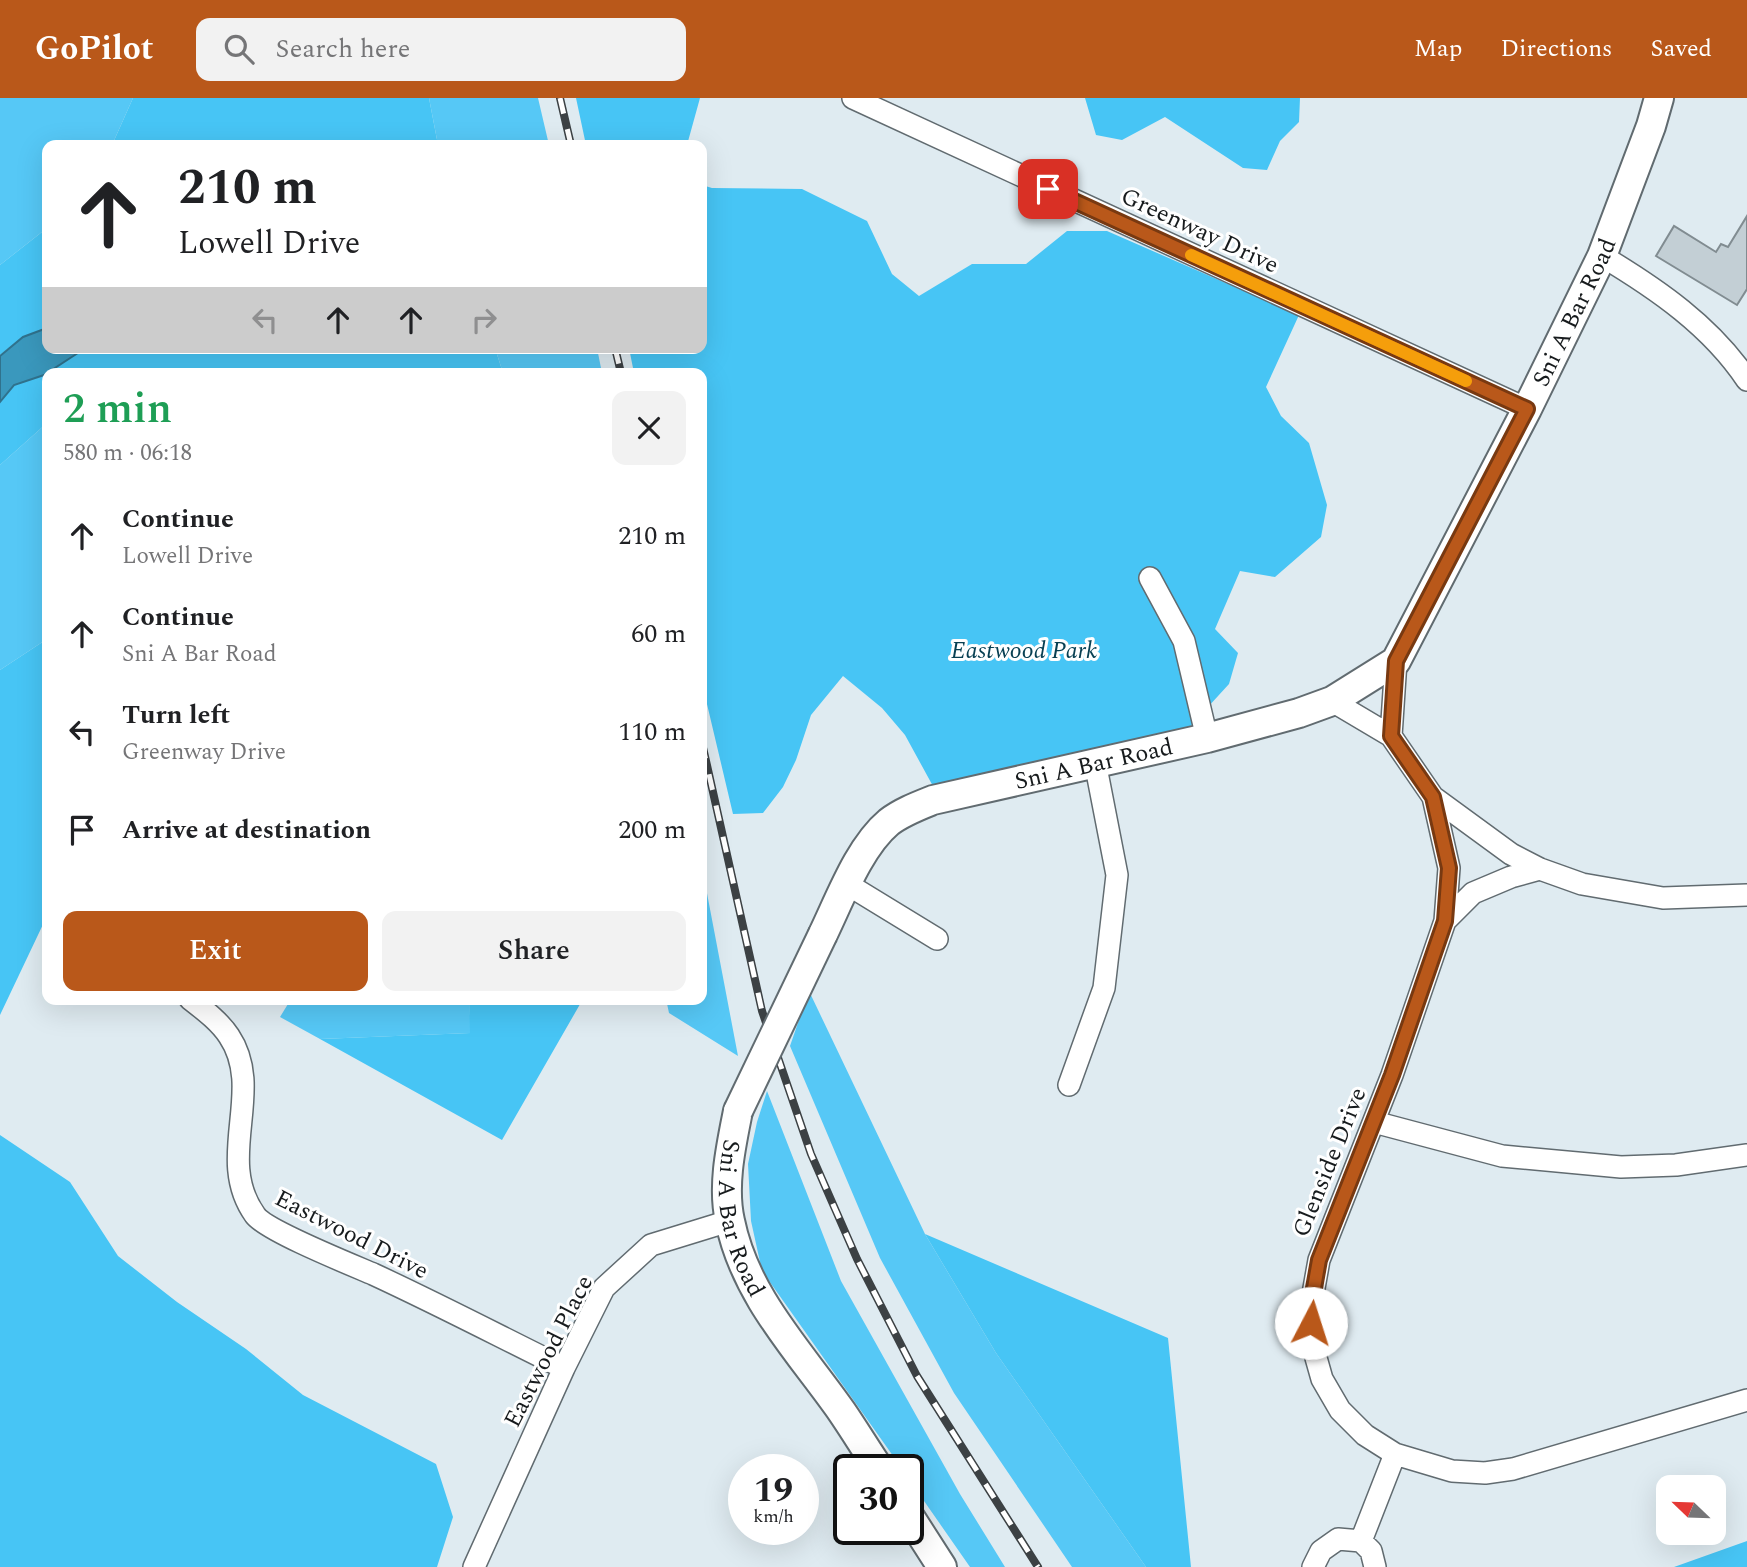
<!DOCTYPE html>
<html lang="en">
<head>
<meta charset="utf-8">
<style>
  :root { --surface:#fff; --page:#f2f2f2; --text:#202124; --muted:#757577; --accent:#b9581a }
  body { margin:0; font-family:Spectral,serif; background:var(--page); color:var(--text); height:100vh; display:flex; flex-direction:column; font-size:26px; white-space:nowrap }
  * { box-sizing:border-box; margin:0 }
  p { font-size:23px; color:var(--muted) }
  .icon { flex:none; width:38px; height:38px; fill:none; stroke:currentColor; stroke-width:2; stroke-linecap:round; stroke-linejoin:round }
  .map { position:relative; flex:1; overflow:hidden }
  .details { position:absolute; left:42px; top:270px; width:665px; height:637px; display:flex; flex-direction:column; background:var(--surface); border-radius:14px; box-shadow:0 7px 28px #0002 }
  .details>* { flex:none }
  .guide { position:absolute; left:42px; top:42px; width:665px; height:214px; border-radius:14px; box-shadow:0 7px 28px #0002; background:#fff; color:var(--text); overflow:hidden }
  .needle { width:46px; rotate:293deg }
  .buttons { position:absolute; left:1656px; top:1377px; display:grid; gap:14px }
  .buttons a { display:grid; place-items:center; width:70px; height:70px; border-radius:14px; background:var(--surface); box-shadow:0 7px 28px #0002; font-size:35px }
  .speed { position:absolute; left:728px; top:1356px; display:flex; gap:14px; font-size:35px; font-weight:700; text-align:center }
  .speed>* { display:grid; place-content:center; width:91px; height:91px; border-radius:50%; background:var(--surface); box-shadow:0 7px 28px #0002; line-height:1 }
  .speed small { font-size:18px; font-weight:400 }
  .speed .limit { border:4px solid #111; border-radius:10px; background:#fff; color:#111 }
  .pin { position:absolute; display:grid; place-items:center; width:60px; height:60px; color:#fff; margin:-30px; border-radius:14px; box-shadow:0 4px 10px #0006 }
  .me { position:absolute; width:77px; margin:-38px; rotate:5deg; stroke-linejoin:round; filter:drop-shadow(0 0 5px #0008) }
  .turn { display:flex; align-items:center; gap:24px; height:147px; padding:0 21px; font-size:32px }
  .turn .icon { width:91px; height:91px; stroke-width:2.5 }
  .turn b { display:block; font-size:49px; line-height:60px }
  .lanes { display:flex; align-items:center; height:66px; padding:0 21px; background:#0003; justify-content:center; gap:35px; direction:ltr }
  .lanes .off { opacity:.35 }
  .round { display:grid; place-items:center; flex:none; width:74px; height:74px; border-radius:14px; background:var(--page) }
  .headline { display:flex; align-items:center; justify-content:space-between; height:119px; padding:0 21px }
  h1 { font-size:42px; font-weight:600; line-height:52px; color:#1e9e55 }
  .primary-button { display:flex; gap:14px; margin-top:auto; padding:14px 21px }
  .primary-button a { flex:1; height:80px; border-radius:14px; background:var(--accent); color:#fff; font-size:28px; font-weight:600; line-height:80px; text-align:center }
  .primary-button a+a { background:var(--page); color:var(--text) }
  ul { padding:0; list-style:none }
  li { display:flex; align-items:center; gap:21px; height:98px; padding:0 21px }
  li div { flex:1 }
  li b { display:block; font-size:26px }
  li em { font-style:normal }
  header { display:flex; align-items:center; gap:42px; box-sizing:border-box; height:98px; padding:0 35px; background:var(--accent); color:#fff }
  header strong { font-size:33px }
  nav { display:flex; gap:38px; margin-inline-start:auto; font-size:24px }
  .search { width:490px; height:63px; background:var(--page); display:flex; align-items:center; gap:18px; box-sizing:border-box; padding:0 24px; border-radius:14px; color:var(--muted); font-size:26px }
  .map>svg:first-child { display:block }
  .green { fill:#56c8f6 }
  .forest { fill:#47c5f5 }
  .water { fill:#3a98bd; stroke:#30728d; stroke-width:2 }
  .building { fill:#c3cfd5; stroke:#818c91; stroke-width:2 }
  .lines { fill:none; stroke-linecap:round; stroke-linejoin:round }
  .street-casing { stroke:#616b70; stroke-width:24 }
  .secondary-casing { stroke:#616b70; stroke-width:32 }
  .street { stroke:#fff; stroke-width:21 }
  .secondary { stroke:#fff; stroke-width:28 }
  .rail-casing { stroke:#3c4144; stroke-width:8 }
  .rail { stroke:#fff; stroke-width:5; stroke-dasharray:16; stroke-linecap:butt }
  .secondary-bridge-casing { stroke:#616b70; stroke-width:32; stroke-linecap:butt }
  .secondary-bridge { stroke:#fff; stroke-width:28 }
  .route-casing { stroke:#783911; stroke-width:18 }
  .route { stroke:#b9581a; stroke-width:12 }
  .slow { stroke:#f59e0b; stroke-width:12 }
  .labels { text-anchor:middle; stroke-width:6; stroke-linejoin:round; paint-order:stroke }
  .street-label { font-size:24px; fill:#171b1d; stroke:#fff }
  .park-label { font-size:24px; font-style:italic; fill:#084053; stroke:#fff }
</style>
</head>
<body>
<header>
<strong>GoPilot</strong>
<div class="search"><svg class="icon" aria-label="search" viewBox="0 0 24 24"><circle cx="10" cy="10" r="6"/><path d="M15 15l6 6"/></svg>Search here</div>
<nav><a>Map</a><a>Directions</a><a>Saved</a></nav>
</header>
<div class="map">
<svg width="1747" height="1469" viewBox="0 0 1747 1469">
  <rect width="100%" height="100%" fill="#dfebf1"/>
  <path class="green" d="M0 0H133L112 47H47V130L0 167Z
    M429 0H538L549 47H438Z
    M495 250H597L602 275H503Z
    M47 325V541L0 572V367Z
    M702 769 738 958 669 915 666 901H702Z
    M809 893 925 1136 996 1255 1146 1469H1072L954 1295 880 1160 790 948Z
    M291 901H469L471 935 320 941 280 919Z
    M767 993 841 1183 960 1396 1005 1469H970L908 1380V1372H903L762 1173 751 1123 748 1066 757 1024Z"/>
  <path class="forest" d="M133 0H429L438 47H112Z
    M576 0H700L687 47H586Z
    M1085 0H1300L1299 24 1280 43 1267 72 1243 70 1165 19 1122 42 1096 37Z
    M702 87 712 90 802 91 867 123 892 176 919 198 972 166H1026L1067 133H1107L1299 217 1266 289 1281 318 1309 345 1327 407 1321 439 1275 479 1240 473 1215 531 1238 555 1229 586 1186 633 934 690 905 637 882 610 843 578 811 617 796 662 783 689 763 715 733 716 702 585V275H634L629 250H702Z
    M47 130V230L23 239 0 257V167Z
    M84 250H495L503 275H48Z
    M47 275V325L0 367V304L14 287Z
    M47 541V818L0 917V572Z
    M469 901H583L502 1042 320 941 470 935Z
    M0 1037 70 1084 118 1158 177 1204 246 1251 303 1297 436 1366 453 1419 437 1469H0Z
    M925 1136 1168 1240 1191 1469H1146L996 1255Z
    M1747 1443V1469H1674Z"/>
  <path class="water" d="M47 230V250L84 251 44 277 14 287 0 304V258L23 239Z"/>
  <path class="building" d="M1747 118V191L1737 207 1656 158 1674 128 1716 154 1721 146 1728 149Z"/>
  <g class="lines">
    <defs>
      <path id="street" d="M853 0 1527 311
        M1602 158C1657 191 1711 228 1747 282
        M1150 480 1184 543 1207 640
        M1396 563 1391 638 1433 699 1511 756 1540 771 1582 786 1663 800 1747 797
        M1332 603 1391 638
        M1433 699 1449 770 1445 823 1392 977 1319 1162 1311 1207V1242L1322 1281 1340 1312 1365 1337 1395 1356 1452 1373 1485 1375 1513 1371 1747 1302
        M847 786 937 841
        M1445 823 1473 795 1511 779 1540 771
        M190 901C204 912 219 923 229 938 266 993 214 1060 255 1117 265 1132 352 1167 373 1176 438 1206 501 1239 564 1270
        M1069 987 1104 890 1117 777 1095 664
        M1374 1024 1502 1058 1621 1069 1676 1067 1747 1057
        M1361 1443 1395 1356
        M474 1469 564 1270 604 1190 651 1147 729 1123
        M1313 1469 1321 1453 1338 1441 1361 1443 1371 1453 1375 1469"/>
      <g id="secondary">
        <path id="s1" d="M823 836C840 801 859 749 889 724 902 714 918 708 933 702L1207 640 1299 615 1332 603 1396 563 1527 311 1602 158 1651 28 1659 0"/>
        <path id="s2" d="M738 1013C731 1048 722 1088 730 1123 745 1198 800 1254 842 1314 855 1333 867 1353 880 1372"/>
        <path d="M908 1416 942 1469"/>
      </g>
    </defs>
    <use href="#street" class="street-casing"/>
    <use href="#secondary" class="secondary-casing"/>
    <use href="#street" class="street"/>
    <use href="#secondary" class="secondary"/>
    <defs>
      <path id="rail" d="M560 0 571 47
        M615 250 621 275
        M702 645 762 913 811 1056 857 1161 917 1278 1038 1469"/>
    </defs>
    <use href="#rail" class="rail-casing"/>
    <use href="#rail" class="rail"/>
    <defs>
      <path id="secondary-bridge" d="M738 1013 823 836"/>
    </defs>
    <use href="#secondary-bridge" class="secondary-bridge-casing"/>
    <use href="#secondary-bridge" class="secondary-bridge"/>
  </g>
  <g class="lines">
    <defs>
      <path id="route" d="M1048 91 1527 311 1396 563 1391 638 1433 699 1449 770 1445 823 1392 977 1319 1162 1311 1207V1225"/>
    </defs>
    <use href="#route" class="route-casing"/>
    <use href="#route" class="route"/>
    <path class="slow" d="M1191 157 1466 283"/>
  </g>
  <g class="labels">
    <g class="street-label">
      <text transform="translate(1200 132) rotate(25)" y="8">Greenway Drive</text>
      <text dy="8" stroke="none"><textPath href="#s1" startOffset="1059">Sni A Bar Road</textPath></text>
      <text dy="8" stroke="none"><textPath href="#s1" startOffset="345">Sni A Bar Road</textPath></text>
      <text transform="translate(1329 1064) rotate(-68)" y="8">Glenside Drive</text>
      <text dy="8" stroke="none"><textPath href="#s2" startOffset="110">Sni A Bar Road</textPath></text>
      <text transform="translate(352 1136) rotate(27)" y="8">Eastwood Drive</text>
      <text transform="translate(548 1253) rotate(-63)" y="8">Eastwood Place</text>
    </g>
    <g class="park-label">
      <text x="1024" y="560">Eastwood Park</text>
    </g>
  </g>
</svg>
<div class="buttons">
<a><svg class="needle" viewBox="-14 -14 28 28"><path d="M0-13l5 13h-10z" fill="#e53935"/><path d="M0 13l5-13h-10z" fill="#757577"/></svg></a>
</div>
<div class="speed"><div>19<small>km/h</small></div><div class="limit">30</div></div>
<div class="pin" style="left:1048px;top:91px;background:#d93025"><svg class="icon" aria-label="arrive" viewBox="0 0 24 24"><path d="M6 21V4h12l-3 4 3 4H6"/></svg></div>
<svg class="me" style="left:1311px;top:1225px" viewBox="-20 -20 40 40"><circle r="19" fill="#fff"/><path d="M0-13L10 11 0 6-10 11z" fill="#b9581a"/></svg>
<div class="guide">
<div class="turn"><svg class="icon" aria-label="ahead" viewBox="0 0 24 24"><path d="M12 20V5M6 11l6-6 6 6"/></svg><div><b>210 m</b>Lowell Drive</div></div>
<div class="lanes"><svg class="icon off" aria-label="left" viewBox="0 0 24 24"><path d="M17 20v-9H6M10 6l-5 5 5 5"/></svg><svg class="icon" aria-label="ahead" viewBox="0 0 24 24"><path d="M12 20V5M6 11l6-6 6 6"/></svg><svg class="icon" aria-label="ahead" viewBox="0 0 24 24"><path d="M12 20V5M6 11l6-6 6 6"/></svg><svg class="icon off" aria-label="right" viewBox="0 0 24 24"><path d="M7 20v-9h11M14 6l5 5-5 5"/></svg></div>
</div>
<section class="details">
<div class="headline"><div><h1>2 min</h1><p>580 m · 06:18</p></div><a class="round"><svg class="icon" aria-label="close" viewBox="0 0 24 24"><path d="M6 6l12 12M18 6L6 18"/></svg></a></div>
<ul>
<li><svg class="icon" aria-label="ahead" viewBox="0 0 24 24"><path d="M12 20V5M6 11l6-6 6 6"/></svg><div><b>Continue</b><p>Lowell Drive</p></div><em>210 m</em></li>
<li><svg class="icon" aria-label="ahead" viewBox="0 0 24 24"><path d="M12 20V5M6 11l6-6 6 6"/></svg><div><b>Continue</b><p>Sni A Bar Road</p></div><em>60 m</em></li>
<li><svg class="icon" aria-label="left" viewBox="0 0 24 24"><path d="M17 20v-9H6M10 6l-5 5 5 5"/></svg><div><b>Turn left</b><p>Greenway Drive</p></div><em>110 m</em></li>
<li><svg class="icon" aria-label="arrive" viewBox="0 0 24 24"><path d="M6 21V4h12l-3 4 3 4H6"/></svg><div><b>Arrive at destination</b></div><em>200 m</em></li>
</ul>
<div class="primary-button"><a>Exit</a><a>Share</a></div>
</section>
</div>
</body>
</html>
